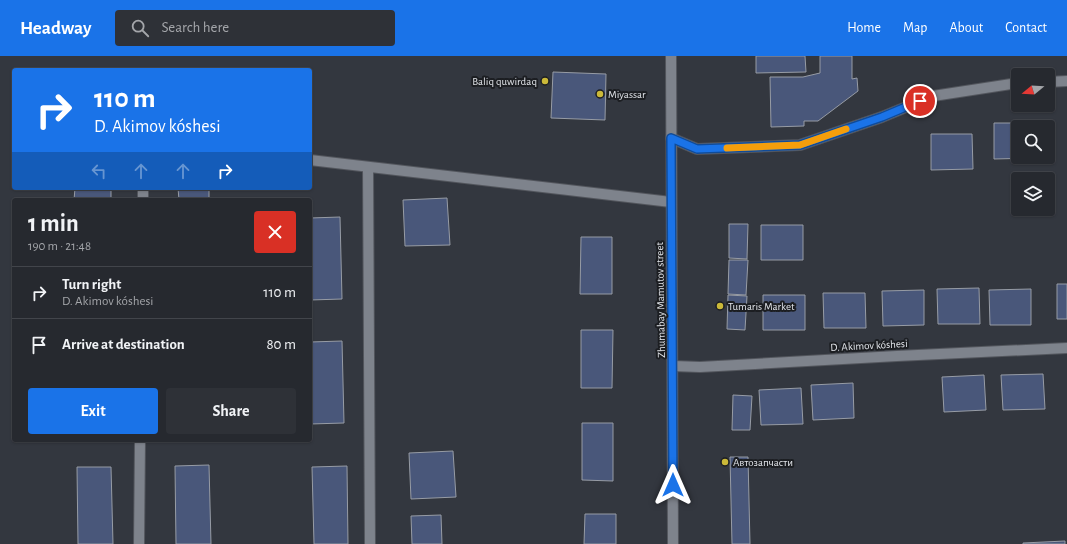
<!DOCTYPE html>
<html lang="en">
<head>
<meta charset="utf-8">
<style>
  :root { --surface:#26292f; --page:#2e3137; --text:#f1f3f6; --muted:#a4a6aa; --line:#42454b; --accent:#1a73e8 }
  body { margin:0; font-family:"Alegreya Sans",sans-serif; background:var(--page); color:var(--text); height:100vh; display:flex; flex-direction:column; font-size:15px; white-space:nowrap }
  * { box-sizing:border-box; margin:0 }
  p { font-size:13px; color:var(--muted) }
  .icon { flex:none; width:22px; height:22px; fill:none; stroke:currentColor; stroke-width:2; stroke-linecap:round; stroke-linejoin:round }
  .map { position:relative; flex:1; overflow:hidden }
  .panel { position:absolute; left:12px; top:142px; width:300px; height:244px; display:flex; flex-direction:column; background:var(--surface); border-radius:4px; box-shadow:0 1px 3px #0004,0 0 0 1px var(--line) }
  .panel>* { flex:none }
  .guide { position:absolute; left:12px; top:12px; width:300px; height:122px; border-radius:4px; box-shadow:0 1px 3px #0004,0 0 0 1px var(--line); background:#1a73e8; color:#fff; overflow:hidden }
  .needle { width:26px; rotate:252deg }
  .buttons { position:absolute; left:1011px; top:12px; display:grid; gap:8px }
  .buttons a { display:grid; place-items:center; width:44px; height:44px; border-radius:4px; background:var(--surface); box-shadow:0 1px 3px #0004,0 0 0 1px var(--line); font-size:20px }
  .pin { position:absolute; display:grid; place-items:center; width:34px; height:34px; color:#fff; margin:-17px; border:2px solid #fff; border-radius:50%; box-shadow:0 1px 4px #0007 }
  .me { position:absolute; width:44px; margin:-22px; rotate:0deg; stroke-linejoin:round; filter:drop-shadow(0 0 3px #0008) }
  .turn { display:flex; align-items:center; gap:14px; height:84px; padding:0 16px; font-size:18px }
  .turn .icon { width:52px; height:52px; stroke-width:2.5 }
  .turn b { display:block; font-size:28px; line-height:34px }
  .lanes { display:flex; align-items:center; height:38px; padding:0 16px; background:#0003; justify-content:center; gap:20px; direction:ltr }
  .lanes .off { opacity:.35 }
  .round { display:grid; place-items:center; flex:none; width:42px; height:42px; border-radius:4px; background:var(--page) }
  .headline { display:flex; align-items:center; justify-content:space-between; height:68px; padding:0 16px }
  h1 { font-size:24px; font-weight:600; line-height:30px }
  .primary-button { display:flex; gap:8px; margin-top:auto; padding:8px 16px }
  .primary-button a { flex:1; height:46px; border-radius:4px; background:var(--accent); color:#fff; font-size:16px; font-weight:600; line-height:46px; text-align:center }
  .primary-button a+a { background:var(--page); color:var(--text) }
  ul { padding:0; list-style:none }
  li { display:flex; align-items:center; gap:12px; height:52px; padding:0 16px; border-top:1px solid var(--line) }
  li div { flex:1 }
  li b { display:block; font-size:15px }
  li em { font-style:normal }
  header { display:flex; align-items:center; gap:24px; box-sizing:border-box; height:56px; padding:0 20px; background:var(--accent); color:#fff }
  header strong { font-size:19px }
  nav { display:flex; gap:22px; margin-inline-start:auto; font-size:14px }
  .search { width:280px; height:36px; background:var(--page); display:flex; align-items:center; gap:10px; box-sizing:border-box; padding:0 14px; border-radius:4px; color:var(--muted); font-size:15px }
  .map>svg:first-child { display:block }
  .building { fill:#49577a; stroke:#979ca5 }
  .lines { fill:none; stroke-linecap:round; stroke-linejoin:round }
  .minor-casing { stroke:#53565d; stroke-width:12 }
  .tertiary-casing { stroke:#53565d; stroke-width:12 }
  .minor { stroke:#7e838c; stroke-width:10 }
  .tertiary { stroke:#7e838c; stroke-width:10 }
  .route-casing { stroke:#114b97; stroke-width:10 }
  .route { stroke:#1a73e8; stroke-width:7 }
  .slow { stroke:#f59e0b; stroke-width:7 }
  .poi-dot { fill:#cbb939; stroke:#1c1e22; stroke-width:1.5 }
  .labels { text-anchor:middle; stroke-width:4; stroke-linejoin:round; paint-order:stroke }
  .poi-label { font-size:11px; fill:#e2e5ea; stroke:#1c1e22; text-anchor:start }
  .street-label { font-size:11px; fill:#e2e5ea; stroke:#1c1e22 }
</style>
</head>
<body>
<header>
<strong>Headway</strong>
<div class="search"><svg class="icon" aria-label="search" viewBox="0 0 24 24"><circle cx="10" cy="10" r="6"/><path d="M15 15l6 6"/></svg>Search here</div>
<nav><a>Home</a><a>Map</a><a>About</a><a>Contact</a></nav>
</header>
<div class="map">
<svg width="1067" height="488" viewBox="0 0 1067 488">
  <rect width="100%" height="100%" fill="#33373f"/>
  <path class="building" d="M756 0H805L806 16 756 17Z
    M820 0H852V23L857 22 858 35 818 65H804V70L771 71 770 21H803L820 17Z
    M553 16 606 18 605 64 551 62Z
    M994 67H1035V71H1018V101H1036V102L994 103Z
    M931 78H972L973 113 931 114Z
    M75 132H111V144H74Z
    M178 132H209V144H179Z
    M447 142 450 189 405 190 403 144Z
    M340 161 342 243 310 244V162Z
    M729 168H748L747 203 729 202Z
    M761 169H803V204H761Z
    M581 181H612V238H580Z
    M729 204H748L746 239 728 238Z
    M1057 228H1067V263H1057Z
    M979 232 980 268H938L937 233Z
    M1031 233V269H990L989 234Z
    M924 234V269L883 270 882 235Z
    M823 237H865L866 272H824Z
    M728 239 747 240 745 274 727 273Z
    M763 239H805V274H763Z
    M581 274H613L612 332H581Z
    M342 285 344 367 310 368V286Z
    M1043 318 1045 353 1003 354 1001 319Z
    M984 319 986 354 944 356 942 321Z
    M853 327 854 362 813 364 811 329Z
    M801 332 803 368 761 369 759 334Z
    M733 339 752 340 750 374H732Z
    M582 367H613V425L582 424Z
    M453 395 456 441 411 443 409 397Z
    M730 401H748L750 488H732Z
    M209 409 211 488H176L175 410Z
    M347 410 348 488H314L312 411Z
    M77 411H111L113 488H78Z
    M585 458H616V488H584Z
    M441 459 442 488H412L411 460Z
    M1065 485V488H1023V487Z"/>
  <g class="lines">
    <defs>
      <path id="minor" d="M1048 26 1067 25
        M671 82 697 93 800 89 882 61 933 40 1018 27
        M310 104 671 146
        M368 111 370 488
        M143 144V132
        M673 310 700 311 897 300 1067 292
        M139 488 140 384"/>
      <path id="tertiary" d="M671 0 673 488"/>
    </defs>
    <use href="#minor" class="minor-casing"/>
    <use href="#tertiary" class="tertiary-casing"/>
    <use href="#minor" class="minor"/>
    <use href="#tertiary" class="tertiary"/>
  </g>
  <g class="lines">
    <defs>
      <path id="route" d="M673 429 671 82 697 93 800 89 882 61 920 45"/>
    </defs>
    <use href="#route" class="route-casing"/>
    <use href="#route" class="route"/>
    <path class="slow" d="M727 92 800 89 846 73"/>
  </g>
  <g class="poi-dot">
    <circle cx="545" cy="25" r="4"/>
    <circle cx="600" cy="38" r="4"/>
    <circle cx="720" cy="250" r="4"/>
    <circle cx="725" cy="406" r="4"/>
  </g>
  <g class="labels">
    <g class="poi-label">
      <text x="537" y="29" text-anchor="end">Baliq quwirdaq</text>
      <text x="608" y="42">Miyassar</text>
      <text x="728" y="254">Tumaris Market</text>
      <text x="733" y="410">Автозапчасти</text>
    </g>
    <g class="street-label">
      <text transform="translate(660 244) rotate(-91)" y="4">Zhumabay Mamutov street</text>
      <text transform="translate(869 289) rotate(-3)" y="4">D. Akimov kóshesi</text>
    </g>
  </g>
</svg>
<div class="buttons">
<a><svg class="needle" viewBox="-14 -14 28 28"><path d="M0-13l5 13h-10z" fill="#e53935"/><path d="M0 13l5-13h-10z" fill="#a4a6aa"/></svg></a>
<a><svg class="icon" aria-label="search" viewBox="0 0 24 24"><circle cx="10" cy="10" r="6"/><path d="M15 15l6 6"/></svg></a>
<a><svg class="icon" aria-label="layers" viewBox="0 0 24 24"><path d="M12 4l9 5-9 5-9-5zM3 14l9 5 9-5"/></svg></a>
</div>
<div class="pin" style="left:920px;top:45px;background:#d93025"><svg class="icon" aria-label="arrive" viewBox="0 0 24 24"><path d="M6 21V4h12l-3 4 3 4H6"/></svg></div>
<svg class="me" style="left:673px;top:429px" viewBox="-20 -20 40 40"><path d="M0-17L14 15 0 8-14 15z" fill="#1a73e8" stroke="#fff" stroke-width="4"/></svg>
<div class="guide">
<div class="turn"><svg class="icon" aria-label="right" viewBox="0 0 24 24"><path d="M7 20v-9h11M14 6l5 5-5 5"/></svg><div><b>110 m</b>D. Akimov kóshesi</div></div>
<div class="lanes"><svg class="icon off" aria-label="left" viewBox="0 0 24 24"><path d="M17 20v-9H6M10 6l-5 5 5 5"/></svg><svg class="icon off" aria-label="ahead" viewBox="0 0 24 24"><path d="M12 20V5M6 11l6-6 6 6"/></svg><svg class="icon off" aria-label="ahead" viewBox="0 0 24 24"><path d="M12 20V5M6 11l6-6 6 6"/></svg><svg class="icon" aria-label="right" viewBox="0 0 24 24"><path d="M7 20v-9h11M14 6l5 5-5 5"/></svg></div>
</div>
<section class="panel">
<div class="headline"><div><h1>1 min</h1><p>190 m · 21:48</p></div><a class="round" style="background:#d93025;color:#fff"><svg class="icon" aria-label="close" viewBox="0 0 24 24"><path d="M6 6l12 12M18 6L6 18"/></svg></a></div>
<ul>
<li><svg class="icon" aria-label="right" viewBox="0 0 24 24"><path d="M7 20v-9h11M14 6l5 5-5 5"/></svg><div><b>Turn right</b><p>D. Akimov kóshesi</p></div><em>110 m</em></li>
<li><svg class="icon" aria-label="arrive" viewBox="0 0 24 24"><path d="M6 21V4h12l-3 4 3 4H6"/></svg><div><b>Arrive at destination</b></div><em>80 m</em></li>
</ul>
<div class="primary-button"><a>Exit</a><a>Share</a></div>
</section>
</div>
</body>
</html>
